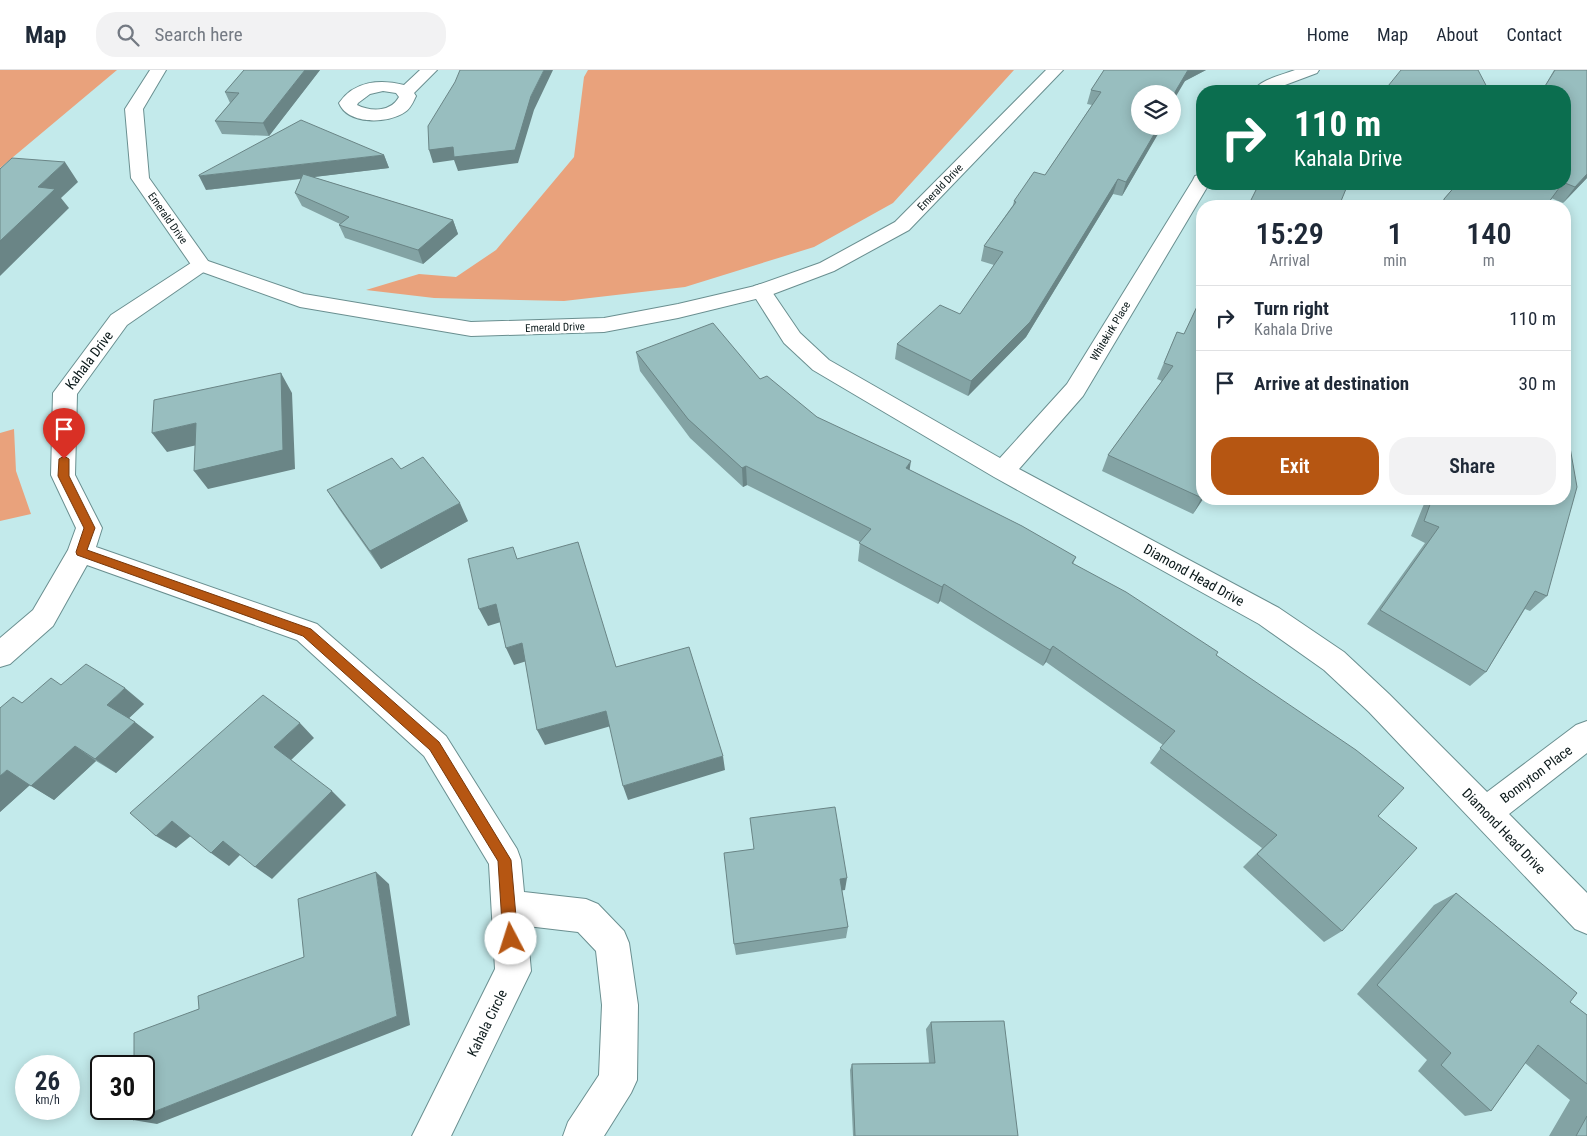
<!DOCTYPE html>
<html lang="en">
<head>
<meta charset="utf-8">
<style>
  :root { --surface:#fff; --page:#f2f2f3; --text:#1f2937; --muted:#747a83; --line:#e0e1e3; --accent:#b65612 }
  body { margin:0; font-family:"Roboto Condensed",sans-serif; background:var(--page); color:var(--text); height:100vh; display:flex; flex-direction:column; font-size:19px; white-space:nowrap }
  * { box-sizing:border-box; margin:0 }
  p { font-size:16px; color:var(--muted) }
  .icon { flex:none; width:28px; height:28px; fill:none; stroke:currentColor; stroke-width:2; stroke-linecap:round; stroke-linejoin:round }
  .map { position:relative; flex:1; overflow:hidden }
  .drawer { position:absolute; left:1196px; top:130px; width:375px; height:305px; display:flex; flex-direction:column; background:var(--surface); border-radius:20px; box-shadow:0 2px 12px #0003 }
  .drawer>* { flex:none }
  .top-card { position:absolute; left:1196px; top:15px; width:375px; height:105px; border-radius:20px; box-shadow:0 2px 12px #0003; background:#0b6e4f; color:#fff; overflow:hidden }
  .tools { position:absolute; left:1131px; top:15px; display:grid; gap:10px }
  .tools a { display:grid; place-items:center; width:50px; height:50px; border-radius:50%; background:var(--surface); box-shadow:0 2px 12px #0003; font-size:25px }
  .speed { position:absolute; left:15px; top:985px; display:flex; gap:10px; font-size:25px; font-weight:700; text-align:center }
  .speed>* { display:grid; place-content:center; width:65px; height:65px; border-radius:50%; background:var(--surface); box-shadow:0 2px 12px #0003; line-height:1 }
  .speed small { font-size:12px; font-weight:400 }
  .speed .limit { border:2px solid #111; border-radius:8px; background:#fff; color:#111 }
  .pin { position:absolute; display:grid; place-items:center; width:42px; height:42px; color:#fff; margin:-51px -21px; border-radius:50% 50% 50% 0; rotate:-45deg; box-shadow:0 0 5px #0007 }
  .pin .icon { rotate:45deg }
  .me { position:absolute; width:55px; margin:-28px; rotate:355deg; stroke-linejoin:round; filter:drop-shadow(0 0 4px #0008) }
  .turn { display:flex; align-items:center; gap:18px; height:105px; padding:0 15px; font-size:22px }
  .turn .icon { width:65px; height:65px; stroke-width:2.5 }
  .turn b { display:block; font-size:35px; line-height:42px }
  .eta { display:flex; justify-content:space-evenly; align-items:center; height:85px; text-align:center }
  .eta b { font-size:30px; font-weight:600; line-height:35px }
  .button { display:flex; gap:10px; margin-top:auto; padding:10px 15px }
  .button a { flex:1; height:58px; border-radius:20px; background:var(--accent); color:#fff; font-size:20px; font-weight:600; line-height:58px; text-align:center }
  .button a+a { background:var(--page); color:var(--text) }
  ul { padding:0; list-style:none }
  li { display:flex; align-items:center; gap:15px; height:65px; padding:0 15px; border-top:1px solid var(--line) }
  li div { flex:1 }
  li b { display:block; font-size:19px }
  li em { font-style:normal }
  header { display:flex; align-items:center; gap:30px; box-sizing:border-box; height:70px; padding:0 25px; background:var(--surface); border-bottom:1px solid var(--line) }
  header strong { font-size:24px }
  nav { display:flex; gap:28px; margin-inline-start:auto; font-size:18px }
  .search { width:350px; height:45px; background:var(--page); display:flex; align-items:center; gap:12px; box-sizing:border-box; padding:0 18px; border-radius:20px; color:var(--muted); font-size:19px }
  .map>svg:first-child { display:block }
  .green { fill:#e9a27c }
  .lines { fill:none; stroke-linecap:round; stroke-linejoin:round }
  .minor-casing { stroke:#6a8f90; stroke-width:2 }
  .tertiary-casing { stroke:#6a8f90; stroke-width:2 }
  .minor { fill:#fff; fill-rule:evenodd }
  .tertiary { fill:#fff; fill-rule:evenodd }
  .wall { fill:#83a3a4 }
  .shaded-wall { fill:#6a8586 }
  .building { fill:#98bebf; stroke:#6a8586 }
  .route { fill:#b65612; stroke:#76380c }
  .labels { text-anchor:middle; stroke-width:5; stroke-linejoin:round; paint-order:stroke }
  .far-street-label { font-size:11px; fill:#0b191a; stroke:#fff }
  .street-label { font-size:14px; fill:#0b191a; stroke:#fff }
</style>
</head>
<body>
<header>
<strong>Map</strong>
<div class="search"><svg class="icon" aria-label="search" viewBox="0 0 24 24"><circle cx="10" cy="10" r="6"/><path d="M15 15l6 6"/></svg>Search here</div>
<nav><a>Home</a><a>Map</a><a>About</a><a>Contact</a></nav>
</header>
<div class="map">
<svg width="1587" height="1066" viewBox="0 0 1587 1066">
  <rect width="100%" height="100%" fill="#c3eaeb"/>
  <path class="green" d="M0 0H117L0 98Z
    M588 0H1014L893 133 814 177 685 217 564 231 434 228 366 220 419 204 456 207 496 180 574 87 584 7Z
    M14 359 16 401 31 444 0 451V363Z"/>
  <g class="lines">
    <defs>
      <path id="minor" d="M420 0H437L414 23 416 26C413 32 411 38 405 42 388 54 348 55 339 33 354 11 380 9 404 15ZM383 21 396 23 399 27C391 42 371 42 357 35L358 33 370 24Z
        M1295 0H1319L1317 3 1285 15 1273 21H1253C1261 9 1282 5 1295 0Z
        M1202 104V114H1209L1083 326 1019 399 1279 538 1344 582 1389 624 1487 722 1576 655 1587 651V683L1509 744 1587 823V864L1575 859 1369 642 1324 600 1259 554 994 407 813 300 784 273 751 221 754 216 761 214 768 216 800 263 829 290 1000 388 1067 314 1193 110 1195 106Z
        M201 189 208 191 211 195 208 199 127 255 77 324 75 405 102 458 96 477 317 554 446 666 517 779 521 790 524 822 586 829 598 834 624 861 629 873 638 935 637 1010 631 1023 604 1066H563L568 1052 599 1005 602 935 596 881 578 862 527 856 531 901 451 1066H412L495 899 489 794 424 686 297 570 87 495 53 556 10 594 0 597V568L33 540 68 480 76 458 51 405 53 323 111 245 194 191Z"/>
      <path id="tertiary" d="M150 0H166L143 39 149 108 208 191 304 224 471 252 604 248 678 234 755 216 820 193 895 152 1046 0H1063L909 160 834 201 768 226 678 248 604 262 471 266 300 237 194 199 131 108 125 39Z"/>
    </defs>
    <use href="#minor" class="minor-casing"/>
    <use href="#tertiary" class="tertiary-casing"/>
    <use href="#minor" class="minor"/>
    <use href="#tertiary" class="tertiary"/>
  </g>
  <path class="wall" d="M244 0H320L269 66 222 64 215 51 230 33 225 22Z
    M1104 0H1206L1185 11 1140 56H1162L1122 126 1113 124 1026 267 968 326 895 289 897 274 960 244 994 195 981 191 984 176 1013 135 1014 131 1045 105 1092 35 1087 34 1091 20Z
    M1554 0H1587V108L1563 133 1551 128 1546 136H1440L1444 129 1457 114H1565V21H1542Z
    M384 85 389 98 313 107 453 150 458 164 423 194 345 168 339 155 340 154 302 136 295 123 301 109 206 120Z
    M1259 114H1357L1354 120 1346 118Z
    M1202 226 1203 429 1193 444 1102 401 1108 385 1162 311 1157 309 1177 262 1184 264Z
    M636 282 760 309 817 347 910 400 1076 487 1073 494 1216 585 1378 746 1342 861 1324 872 1243 797 1262 778 1150 693 1163 675 1046 592 1043 596 940 531 938 534 858 491 860 472 747 415 743 417 690 368 640 301Z
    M327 420 468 451 381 499 339 439Z
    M1426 429H1565L1547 526 1530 541 1525 539 1486 602 1470 616 1367 554 1425 473 1411 466Z
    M61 615 144 634 129 648 154 667 116 703 96 691 54 730 30 715 0 742 22 633Z
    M754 779 845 820H842L848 857 846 868 736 885 734 874Z
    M1456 823 1570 932 1587 945V1066H1549L1570 1030 1525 993 1491 1041 1465 1046 1418 1001 1427 990 1357 924 1434 835Z
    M931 952 1018 1066H853L850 1000 852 994 929 993 926 959Z"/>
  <path class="shaded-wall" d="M305 0H320L269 66 263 53Z
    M544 0H553L534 40 518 93 458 101 454 90 433 93 429 80 531 26Z
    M1188 0H1206L1185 11 1172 33V27Z
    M1159 56H1162L1161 59 1122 126 1126 112Z
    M384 85 389 98 206 120 199 106Z
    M65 92 78 112 61 128 69 138 0 206V171L38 117Z
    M1587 104V108L1563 133 1575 117Z
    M1118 109 1113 124 1026 267 968 326 971 311Z
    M453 150 458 164 423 194 418 180Z
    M281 303 292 323 295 399 208 419 194 401Z
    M196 353 210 372 167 382 152 363Z
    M911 391 908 410 906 398Z
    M746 396 747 415 743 417 742 398Z
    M1202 427 1203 429 1193 444Z
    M460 433 468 451 381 499 370 481Z
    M944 514 940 531 938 534 942 517Z
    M496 534 504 551 488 556 479 539Z
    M522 573 530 590 514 595 506 578Z
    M1053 576 1046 592 1043 596 1050 580Z
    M125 618 144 634 127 650 107 635Z
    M606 641 611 656 545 675 537 660Z
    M135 652 154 667 116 703 95 689Z
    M300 653 314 668 289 692 274 677Z
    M75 676 96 691 54 730 31 716Z
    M723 686 725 700 628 730 623 716Z
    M7 700 31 714 0 742V706Z
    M332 721 346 735 272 809 255 797Z
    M172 751 192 765 176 778 156 766Z
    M223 771 241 784 229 796 211 783Z
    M376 802 389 814 410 955 157 1054 133 1050 397 946Z
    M847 808 845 820 838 821 840 809Z"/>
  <path class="building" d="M244 0H305L263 53 215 51 239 23 225 22Z
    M460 0H544L531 26 515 80 454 87 453 77 429 80 428 56 455 12Z
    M1104 0H1188L1172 27V24H1140V56H1159L1126 112 1118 109 1030 252 971 311 897 274 940 235 960 244 1003 182 984 176 1016 132 1014 131 1034 102 1045 105 1101 22 1091 20Z
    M1401 0H1478L1489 21H1384Z
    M1555 0H1587V104L1575 117 1565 113V21H1542Z
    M1320 18 1337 21H1319Z
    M301 50 384 85 199 106V105Z
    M12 88 65 92 38 117 55 119 0 171V99Z
    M303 104 453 150 418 180 339 155 349 147 295 123Z
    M1259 114H1348L1339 136H1248Z
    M1457 114H1562L1546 136H1444V129Z
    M1202 226V428L1108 385 1173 296 1164 293 1177 262 1184 264Z
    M713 253 760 309 767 306 817 347 911 391 906 398 1022 456 1076 487 1072 493 1126 522 1218 582 1216 585 1356 680 1404 718 1378 746 1417 778 1342 861 1257 784 1277 765 1160 678 1175 661 1053 576 1050 580 944 514 942 517 859 473 871 459 746 396 742 398 688 349 636 282Z
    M281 303 283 380 194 401 196 353 152 363 154 330Z
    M1565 365 1568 366 1577 417 1547 526 1535 521 1486 602 1380 540 1439 457 1424 451 1432 429H1565Z
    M423 387 460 433 370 481 327 420 392 388 401 399Z
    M578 472 616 597 689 577 723 686 623 716 606 641 537 660 522 573 506 578 496 534 479 539 468 489 513 477 517 489Z
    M86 594 125 618 107 635 135 652 95 689 75 676 31 716 7 700 0 706V638L13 627 22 633 51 608 61 615Z
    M263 625 300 653 274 677 332 721 255 797 223 771 211 783 172 751 156 766 130 743Z
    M835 737 847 808 840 809 848 857 734 874 724 783 754 779 750 748Z
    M376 802 397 946 133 1050V1039H144V996H134V963L199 939 198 926 304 887 298 829Z
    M1456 823 1577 923 1570 932 1587 945V1014L1538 975 1491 1041 1441 995 1451 983 1377 915Z
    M1004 951 1018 1066H855L852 994 935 993 931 952Z
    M1587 1046V1066H1576Z"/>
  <path class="route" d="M64 386 69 389V406L95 458 87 480 311 559 439 672 511 790 518 869 516 874 511 876 506 874 503 869 498 791 430 680 303 566 77 485 76 482 84 458 58 406 59 389Z"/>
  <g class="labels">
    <g class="far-street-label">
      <text transform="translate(940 117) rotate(-46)" y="4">Emerald Drive</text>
      <text transform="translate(168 148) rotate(55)" y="4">Emerald Drive</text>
      <text transform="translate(555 257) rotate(-2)" y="4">Emerald Drive</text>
      <text transform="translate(1110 261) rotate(-59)" y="4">Whitekirk Place</text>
    </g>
    <g class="street-label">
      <text transform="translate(89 290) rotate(-53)" y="5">Kahala Drive</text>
      <text transform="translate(1194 505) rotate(29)" y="5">Diamond Head Drive</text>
      <text transform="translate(1536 704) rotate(-37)" y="5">Bonnyton Place</text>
      <text transform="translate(1504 761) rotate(46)" y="5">Diamond Head Drive</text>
      <text transform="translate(487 953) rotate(-64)" y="5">Kahala Circle</text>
    </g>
  </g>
</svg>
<div class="tools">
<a><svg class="icon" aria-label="layers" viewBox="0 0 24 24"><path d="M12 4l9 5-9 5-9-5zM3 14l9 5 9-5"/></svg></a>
</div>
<div class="speed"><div>26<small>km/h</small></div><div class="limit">30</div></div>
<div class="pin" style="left:64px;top:389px;background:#d93025"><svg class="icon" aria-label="arrive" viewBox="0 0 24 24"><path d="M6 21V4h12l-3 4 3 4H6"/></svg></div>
<svg class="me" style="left:511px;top:869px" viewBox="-20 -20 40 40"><circle r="19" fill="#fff"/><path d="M0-13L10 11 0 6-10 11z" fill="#b65612"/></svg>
<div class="top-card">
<div class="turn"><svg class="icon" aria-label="right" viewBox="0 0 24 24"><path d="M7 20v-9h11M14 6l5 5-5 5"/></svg><div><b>110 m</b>Kahala Drive</div></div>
</div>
<section class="drawer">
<div class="eta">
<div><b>15:29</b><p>Arrival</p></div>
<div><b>1</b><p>min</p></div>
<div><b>140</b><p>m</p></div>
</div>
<ul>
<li><svg class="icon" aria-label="right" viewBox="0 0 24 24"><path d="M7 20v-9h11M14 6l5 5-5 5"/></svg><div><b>Turn right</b><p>Kahala Drive</p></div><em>110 m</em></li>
<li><svg class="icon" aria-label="arrive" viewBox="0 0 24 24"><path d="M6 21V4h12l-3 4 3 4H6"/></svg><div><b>Arrive at destination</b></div><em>30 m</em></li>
</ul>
<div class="button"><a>Exit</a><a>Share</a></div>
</section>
</div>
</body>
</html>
